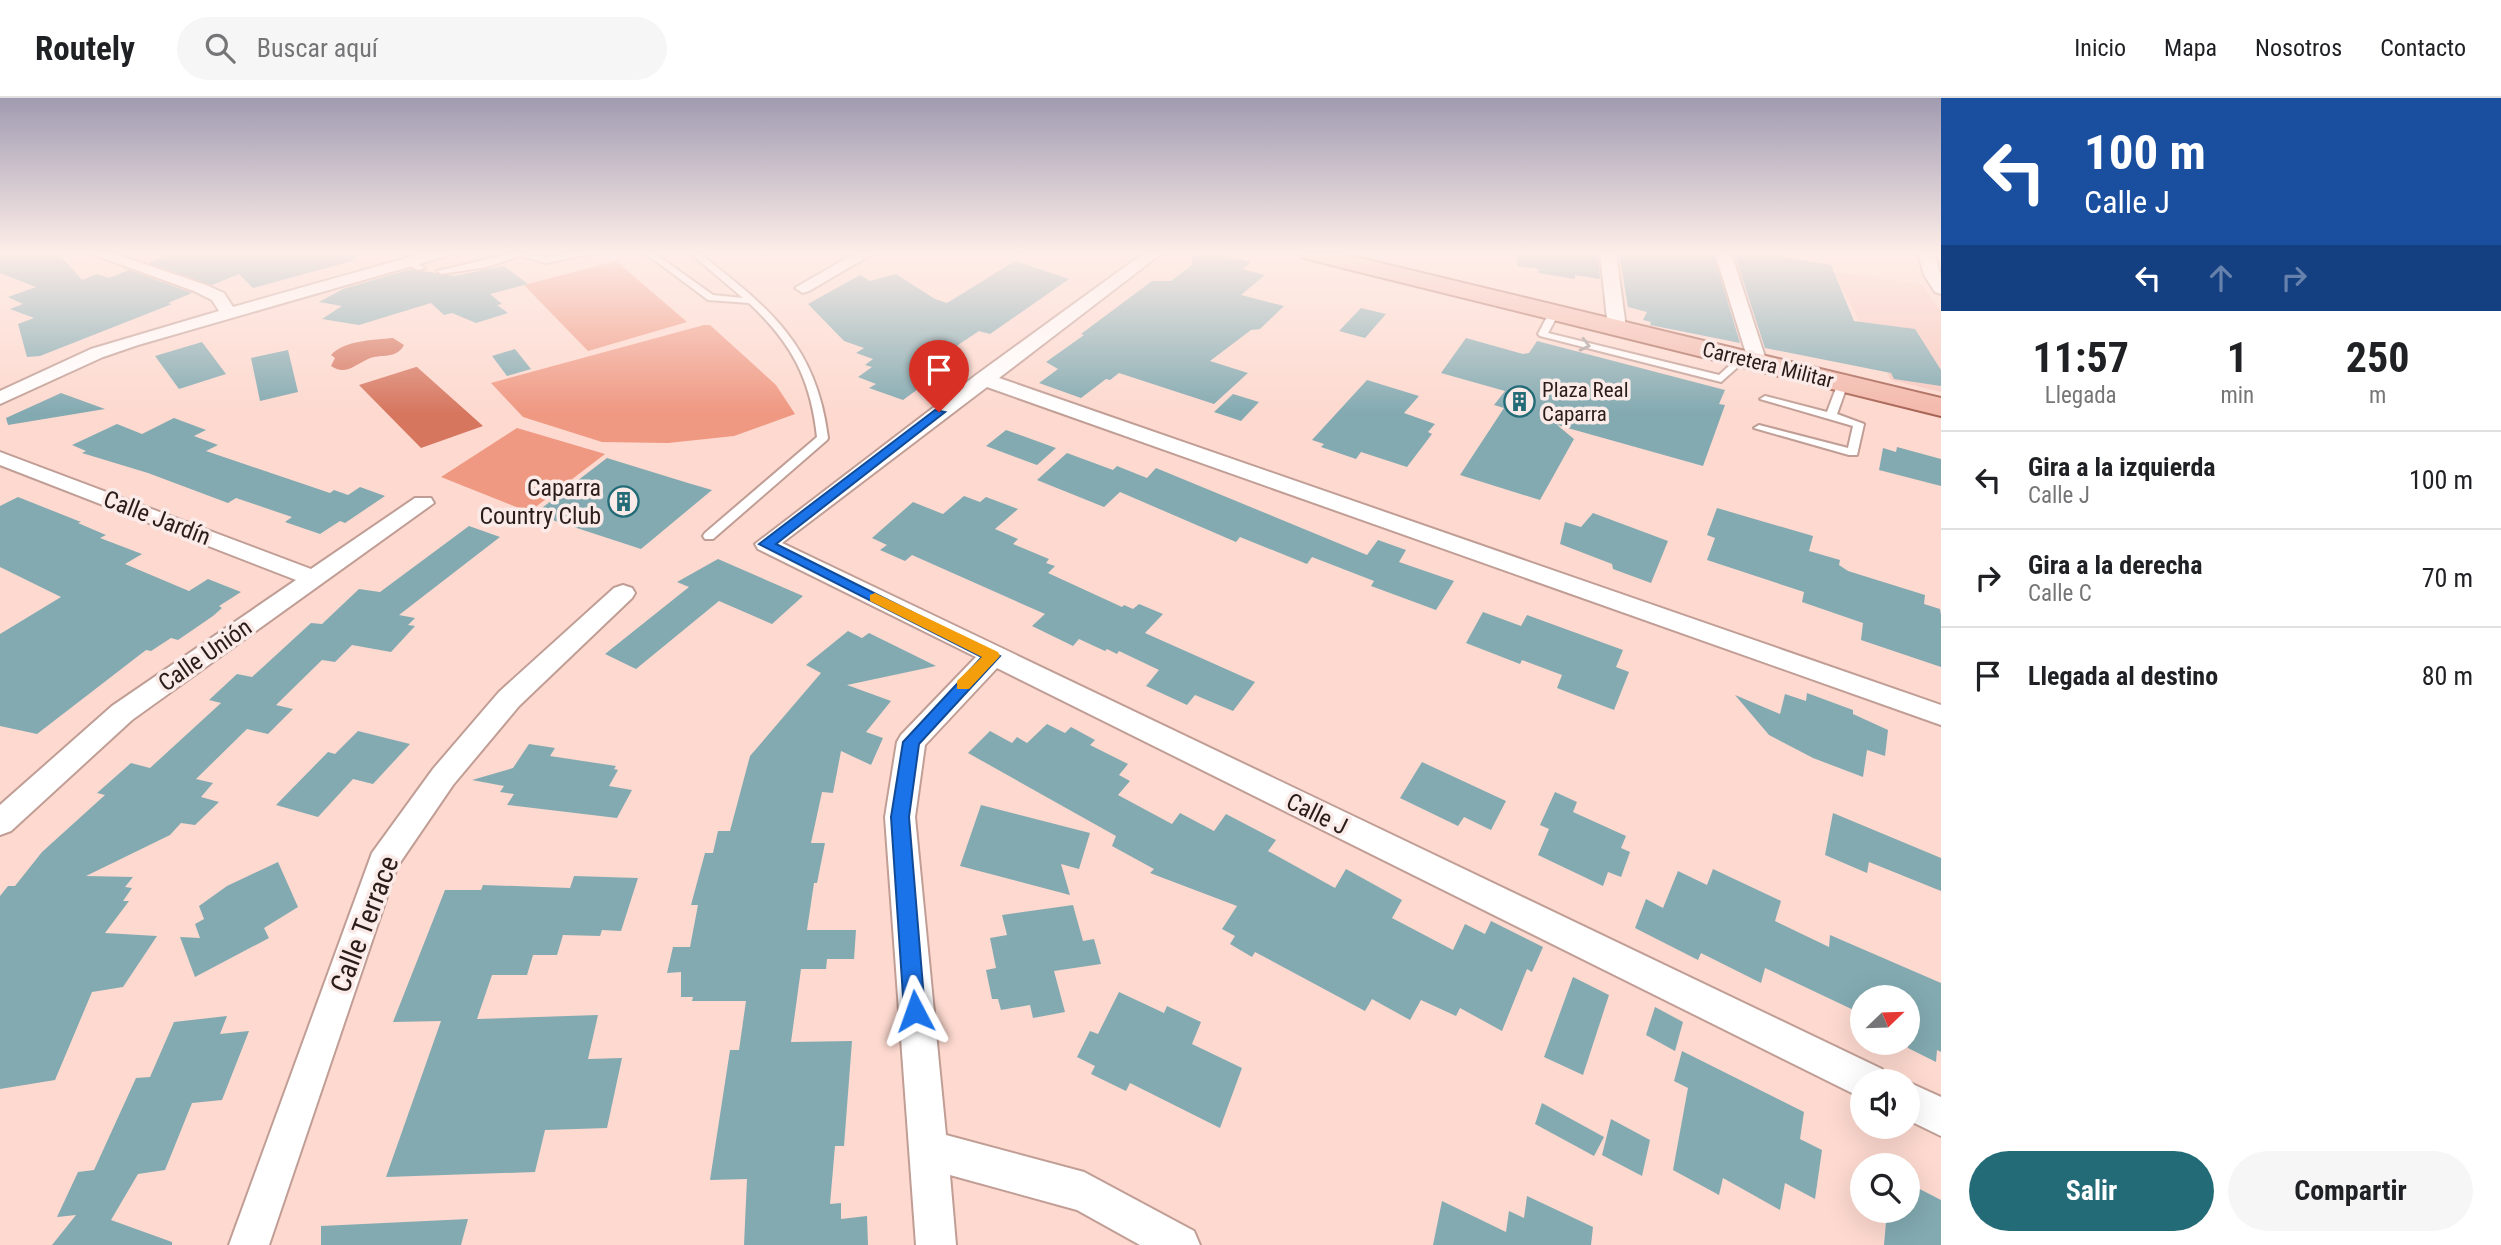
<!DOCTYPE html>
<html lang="es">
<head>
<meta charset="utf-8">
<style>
  :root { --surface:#fff; --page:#f6f6f6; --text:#202124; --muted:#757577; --line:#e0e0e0; --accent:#236c77 }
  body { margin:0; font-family:"Roboto Condensed",sans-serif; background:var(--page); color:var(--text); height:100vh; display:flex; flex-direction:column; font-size:26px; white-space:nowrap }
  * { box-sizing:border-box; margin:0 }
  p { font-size:23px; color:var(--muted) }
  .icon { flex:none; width:38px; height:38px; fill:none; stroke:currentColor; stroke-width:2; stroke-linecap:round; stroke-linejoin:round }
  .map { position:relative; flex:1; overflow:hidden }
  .panel { display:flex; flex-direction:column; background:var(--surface); width:560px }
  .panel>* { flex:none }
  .top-card { background:#1a4fa0; color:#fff; overflow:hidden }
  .needle { width:46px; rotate:67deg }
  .tools { position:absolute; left:1850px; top:887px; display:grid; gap:14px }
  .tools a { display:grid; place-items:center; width:70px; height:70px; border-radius:50%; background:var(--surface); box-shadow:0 7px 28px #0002; font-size:35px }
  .pin { position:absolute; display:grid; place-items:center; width:60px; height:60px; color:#fff; margin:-72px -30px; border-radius:50% 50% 50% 0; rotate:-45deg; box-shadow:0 0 7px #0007 }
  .pin .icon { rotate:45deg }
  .me { position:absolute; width:77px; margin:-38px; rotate:356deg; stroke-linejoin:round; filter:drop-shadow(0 0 5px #0008) }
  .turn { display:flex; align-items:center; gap:24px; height:147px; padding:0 28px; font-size:32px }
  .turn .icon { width:91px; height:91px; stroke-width:2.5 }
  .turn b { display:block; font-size:49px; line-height:60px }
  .lanes { display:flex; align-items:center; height:66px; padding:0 28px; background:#0003; justify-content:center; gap:35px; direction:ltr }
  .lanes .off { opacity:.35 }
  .eta { display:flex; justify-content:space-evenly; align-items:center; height:119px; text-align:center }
  .eta b { font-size:42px; font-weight:700; line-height:49px }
  .action { display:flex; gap:14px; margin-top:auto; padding:14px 28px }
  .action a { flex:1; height:80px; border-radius:42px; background:var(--accent); color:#fff; font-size:28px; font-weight:700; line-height:80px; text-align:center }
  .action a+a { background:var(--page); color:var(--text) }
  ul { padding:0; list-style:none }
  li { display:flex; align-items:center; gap:21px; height:98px; padding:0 28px; border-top:2px solid var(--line) }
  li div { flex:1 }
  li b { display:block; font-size:26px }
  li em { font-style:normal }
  header { display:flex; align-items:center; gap:42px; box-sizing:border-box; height:98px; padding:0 35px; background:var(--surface); border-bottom:2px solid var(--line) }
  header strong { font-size:33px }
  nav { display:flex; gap:38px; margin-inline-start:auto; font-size:24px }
  .search { width:490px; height:63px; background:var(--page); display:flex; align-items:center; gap:18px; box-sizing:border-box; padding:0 24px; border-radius:38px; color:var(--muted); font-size:26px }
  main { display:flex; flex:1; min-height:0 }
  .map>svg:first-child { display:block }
  .built { fill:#f7cac0 }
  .green { fill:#ef9882 }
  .water { fill:#d6765f }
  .building { fill:#83aab1 }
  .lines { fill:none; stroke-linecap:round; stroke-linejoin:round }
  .lane-casing { stroke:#c09e95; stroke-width:4 }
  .street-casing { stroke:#c09e95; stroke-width:4 }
  .primary-casing { stroke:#a76454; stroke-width:4 }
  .lane { fill:#fff; fill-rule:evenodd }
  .street { fill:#fff; fill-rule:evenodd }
  .primary { fill:#f3b9ac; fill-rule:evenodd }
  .oneway { stroke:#9f9998 }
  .route { fill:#1a73e8; stroke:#114b97; stroke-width:2 }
  .slow { fill:#f59e0b }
  .labels { text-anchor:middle; stroke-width:7; stroke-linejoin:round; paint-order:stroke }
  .far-street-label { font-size:21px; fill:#291c19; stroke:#fbebe8 }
  .far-poi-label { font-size:21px; fill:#291c19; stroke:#fbebe8; text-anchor:start }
  .poi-label { font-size:24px; fill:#291c19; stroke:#fbebe8; text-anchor:end }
  .street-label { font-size:24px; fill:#291c19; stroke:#fbebe8 }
  .near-street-label { font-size:28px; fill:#291c19; stroke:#fbebe8 }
</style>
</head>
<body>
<header>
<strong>Routely</strong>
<div class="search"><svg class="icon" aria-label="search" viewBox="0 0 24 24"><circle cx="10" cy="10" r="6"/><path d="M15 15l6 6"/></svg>Buscar aquí</div>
<nav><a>Inicio</a><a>Mapa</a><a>Nosotros</a><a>Contacto</a></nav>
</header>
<main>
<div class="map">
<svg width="1941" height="1147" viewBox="0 0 1941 1147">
  <rect width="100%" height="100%" fill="#fdd9cf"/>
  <path class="built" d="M1833 174 1922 186 1941 213V294L1891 282Z"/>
  <path class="green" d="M616 163 687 224 588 253 524 187Z
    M704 227H710L776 287 795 316 734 338 668 345 602 344 523 319 491 285Z
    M517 330 605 356 529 414 441 379Z"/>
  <path class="water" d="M393 240 404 247C396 262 381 255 368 261 355 267 345 278 331 268L335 260 331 257C345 242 374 242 393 240Z
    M416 269H417L483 328 421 350 359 287Z"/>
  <path class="building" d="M0 155H58L82 182 97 176 109 180 129 172 192 195 168 205 172 206 40 258 27 259 18 226 34 220 10 211 23 206 8 199 36 189 0 175Z
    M173 155H355L356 162 253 190 239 176 212 187 148 165Z
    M1210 155 1251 164 1242 171 1265 177 1241 197 1284 208 1260 231 1251 232 1210 263 1248 275 1214 306 1119 275 1110 282 1106 281 1081 300 1039 285 1058 271 1046 264 1084 237 1081 236 1152 183H1171L1193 166 1191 159 1205 158Z
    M1518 155H1598L1600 181 1575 177V181L1538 175 1539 171 1517 168Z
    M1619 155H1713L1740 245 1650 227 1651 224 1643 222 1647 214 1628 209Z
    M1734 155H1763L1831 167 1854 223 1915 231 1941 272V288L1894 281 1891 275 1765 250Z
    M1015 163 1069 181 990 236 979 233 919 273 929 277 920 284 925 286 903 302 869 290 876 286 858 279 872 269 865 267 873 261 856 255 864 250 844 243 808 206 860 177 870 183 896 176 935 201 947 205Z
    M504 168 528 186 490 196 502 206 497 207 508 215 476 225 452 215 444 217 431 205 359 227 322 221 342 208 319 204 343 191 411 171 454 178Z
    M1361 210 1386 216 1365 240 1339 233Z
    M1466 240 1523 256 1529 255 1537 243 1725 292 1719 306 1725 307 1703 368 1557 327 1574 341 1540 402 1460 377 1504 310 1494 307 1505 293 1441 275Z
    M202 244 226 276 179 291 155 258Z
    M515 251 531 271 507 278 492 258Z
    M288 252 298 294 260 303 251 260Z
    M1367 282 1419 298 1404 315 1435 326 1428 334 1432 336 1407 369 1361 354 1356 361 1321 349 1324 346 1312 342Z
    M61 295 105 311 8 327 6 320Z
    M1233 296 1259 304 1241 323 1214 314Z
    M174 320 206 332 194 338 218 347 206 353 330 395 334 392 348 397 360 389 385 398 345 425 340 423 320 436 285 424 292 419 236 400 228 405 148 375 82 355 86 353 72 347 117 326 142 336Z
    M1006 332 1056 350 1037 367 986 348Z
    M1897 349 1941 361V388L1879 372 1883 350 1896 354Z
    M1067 355 1113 372 1117 368 1147 380 1156 370 1367 457 1378 442 1406 452 1399 464 1454 483 1436 512 1371 488 1374 483 1312 459 1307 466 1240 439 1236 444 1120 394 1104 409 1037 382Z
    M607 360 688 385 712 392 641 451 534 416Z
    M964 398 980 404 986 399 1018 411 995 431 1018 441 1013 446 1049 461 1046 465 1055 468 1048 475 1122 509 1124 507 1133 511 1139 506 1163 516 1145 535 1255 584 1233 613 1195 597 1187 607 1146 588 1159 572 1119 553 1117 556 1107 551 1105 553 1079 541 1073 548 1032 528 1045 516 912 457 905 463 880 452 887 447 872 440 913 404 943 416Z
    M18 399 81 424 78 425 106 437 100 440 142 456 125 466 189 493 208 481 241 494 219 508 222 510 213 518 178 542 171 540 151 553 146 552 37 636 0 628V536L61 499 0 469V408Z
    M1717 410 1813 438 1809 453 1840 462 1839 467 1848 473 1925 497 1924 506 1940 511 1941 517V569L1861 542 1863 525 1802 504 1804 494 1707 462 1715 440 1707 437Z
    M1593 415 1668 443 1651 485 1613 471 1612 466 1560 446 1565 424 1581 429Z
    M469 428 500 439 399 517 415 520 408 527 415 528 391 554 352 547 335 564 322 562 276 607 293 611 268 636 247 631 196 681 213 685 201 699 219 704 195 727 181 725 170 737 86 778 133 779 125 789 132 790 123 803H129L105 835 157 838 123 889 92 894 55 982 0 991V798L8 788H15L42 754 105 697 97 695 131 665 150 670 221 605 209 602 237 576 252 579 311 525 322 526 359 491 380 494Z
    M718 461 803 498 772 526 719 503 636 571 605 556 689 489 677 484Z
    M1483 514 1521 528 1527 517 1623 552 1616 569 1629 574 1614 612 1557 590 1562 577 1522 562 1520 566 1466 545Z
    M848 533 862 540 869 535 936 568 847 587 891 603 866 634 883 640 871 667 841 653 833 695 822 694 811 745H825L817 785H814L807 832H856L854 861H827L826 871H801L791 944 852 943 844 1048H835L830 1106 841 1105V1121L867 1118 868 1147H744L747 1081 710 1082 730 952H739L746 903H692L693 899H681V874L667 875 673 849H690L698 807H691L705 755H713L718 733H730L750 658 821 575 806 567Z
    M1807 595 1853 612V616L1888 632 1885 658 1867 652 1863 679 1813 660 1769 637 1735 597 1780 616 1785 596 1806 603Z
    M1047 626 1065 635 1071 629 1095 642 1090 647 1128 666 1119 677 1130 683 1118 697 1172 726 1180 715 1214 733 1226 716 1276 742 1268 753 1335 790 1346 771 1402 802 1392 820 1453 852 1465 826 1485 836 1491 823 1543 849 1532 874 1527 871 1502 933 1460 910 1456 918 1421 902 1410 922 1372 901 1365 913 1255 854 1252 859 1230 846 1235 838 1222 831 1237 808 1150 775 1154 771 1112 748 1116 738 968 655 990 633 1012 645 1017 639 1027 645Z
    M358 633 410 646 373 686 353 681 318 719 276 707 328 654 335 656Z
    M529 646 555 650 550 658 616 668 614 671 618 672 609 688 632 692 617 720 507 707 514 696 500 694 504 688 472 682 513 670Z
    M1422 664 1506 703 1491 732 1464 719 1458 728 1400 700Z
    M1555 694 1577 704 1573 714 1626 738 1621 750 1630 754 1621 779 1608 774 1603 788 1538 757 1549 731 1540 727Z
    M981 707 1090 735 1079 771 1061 766 1070 797 960 768Z
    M1833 715 1941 760V793L1869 764 1867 775 1825 757Z
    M278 764 298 809 264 830 269 840 195 879 180 839 200 840 195 826 204 821 199 808 227 788Z
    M1713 771 1781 803 1775 823 1829 849 1830 837 1941 885V954L1937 952 1936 964 1908 950V900H1862V916L1765 870 1761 885 1701 855 1698 862 1635 830 1646 801 1663 810 1678 773 1707 787Z
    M574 778 638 780 621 833 602 832 600 838 563 837 557 857H533L527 877H492L477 921 598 917 588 961 622 960 607 1030 545 1032 535 1074 386 1079 441 923 393 924 445 792H481L483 787 570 790Z
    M1073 807 1083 843 1094 841 1101 866 1054 873 1065 914 1033 920 1030 907 1001 912 998 901H992L986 872 996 870 990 840 1007 837 1002 817Z
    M1573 879 1609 897 1583 977 1544 959Z
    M1119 894 1164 915 1167 908 1201 924 1192 946 1242 970 1220 1030 1130 985 1126 993 1091 976 1095 968 1077 959 1090 933 1098 936Z
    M1655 909 1683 924 1675 953 1646 937Z
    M227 918 220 936 249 933 222 1002 192 1005 165 1072 138 1076 111 1122 172 1144V1147H52L76 1117 57 1119 78 1074 94 1072 136 980 150 979 174 924Z
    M1682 953 1804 1014 1800 1041 1822 1052 1815 1101 1785 1085 1780 1112 1723 1080 1719 1097 1673 1072 1688 990 1674 983Z
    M1542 1005 1604 1039 1594 1058 1535 1026Z
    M1611 1021 1650 1042 1642 1078 1602 1057Z
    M1908 1085 1941 1102V1147H1884L1887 1113H1908Z
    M1527 1098 1593 1129 1591 1147H1433L1442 1103 1506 1134 1509 1113 1524 1120Z
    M468 1121 461 1147H321V1128Z"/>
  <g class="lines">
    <defs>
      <path id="lane" d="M514 155 546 159 576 155H595L546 165 520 158 487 169 441 176 437 173Z
        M645 155H654L713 197 743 200 690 155H699C769 210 816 246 828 340L827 342 713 441H705L703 438 705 435 817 339C811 282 792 245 749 205L708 202Z
        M406 162H412L425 170 418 172 406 166Z
        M1554 212 1559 215 1548 235 1719 277 1739 259 1747 261 1721 284 1540 238 1538 236 1549 215Z
        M1843 282 1848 285 1837 316 1864 326 1857 357H1849L1754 330 1759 327 1848 350 1853 328 1760 301 1765 298 1827 314 1838 285Z"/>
      <path id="street" d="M89 155H112L206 187 224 195 233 209 424 155H449L447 158 138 247 103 259 0 306V293L91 251 219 213 212 202 194 193Z
        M855 155H874L809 193 803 195 795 190Z
        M1144 155H1162L999 280 1941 607V627L987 289 782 445 1882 971 1887 984H1862V999L1856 997 997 570 925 647 915 719 946 1037 1084 1074 1194 1133 1200 1147H1140L1077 1112 950 1077 956 1147H916L885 719 897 644 901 637 976 559 758 451 755 446 976 277Z
        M1600 155H1616L1626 230 1623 234 1617 235 1608 230Z
        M1715 155H1731L1767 265 1764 269H1752L1749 265Z
        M1918 155H1934L1941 178V196L1935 194 1924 177Z
        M0 354 311 471 415 400H431L434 405 132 622 11 733 0 737V707L112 608 296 482 0 367Z
        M623 487 632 490 635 495 632 500 519 608 453 687 397 769 269 1147H229L372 755 433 671 499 594 614 490Z
        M1908 984 1941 999V1038L1908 1022Z"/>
      <path id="primary" d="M1300 155H1339L1941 300V318L1303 160Z"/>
    </defs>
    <use href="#lane" class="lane-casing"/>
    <use href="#street" class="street-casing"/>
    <use href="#primary" class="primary-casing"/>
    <use href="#lane" class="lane"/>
    <use href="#street" class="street"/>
    <use href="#primary" class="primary"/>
  </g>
  <defs><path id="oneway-chevron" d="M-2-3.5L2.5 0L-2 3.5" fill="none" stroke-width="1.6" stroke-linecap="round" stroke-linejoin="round" transform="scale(1.75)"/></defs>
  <use class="oneway" href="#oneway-chevron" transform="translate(1585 247) rotate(14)"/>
  <linearGradient id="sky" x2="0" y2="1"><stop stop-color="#a19bb1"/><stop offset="0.49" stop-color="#feeee9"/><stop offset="1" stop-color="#feeee9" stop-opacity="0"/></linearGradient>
  <rect width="1941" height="315" fill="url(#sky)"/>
  <path class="route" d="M935 312 945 314 776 446 1000 558 919 646 909 719 925 913 922 920 915 923 907 920 904 913 891 719 903 644 982 559 759 446Z"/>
  <path class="slow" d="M875 495 998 554 1000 558 969 591H957V583L982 559 870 503V497Z"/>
  <defs>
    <symbol id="building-ring" viewBox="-11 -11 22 22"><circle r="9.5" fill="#fbebe8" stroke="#236c77" stroke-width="1.5"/><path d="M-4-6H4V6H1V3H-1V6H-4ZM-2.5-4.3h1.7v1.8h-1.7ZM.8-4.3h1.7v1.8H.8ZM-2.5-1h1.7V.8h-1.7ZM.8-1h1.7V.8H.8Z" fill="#236c77"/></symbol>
  </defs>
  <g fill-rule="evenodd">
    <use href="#building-ring" x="1502" y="286" width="35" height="35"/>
    <use href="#building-ring" x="606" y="386" width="35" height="35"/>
  </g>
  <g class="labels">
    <g class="far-street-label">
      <text transform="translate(1768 267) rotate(14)" y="7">Carretera Militar</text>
    </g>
    <g class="far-poi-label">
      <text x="1542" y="299">Plaza Real<tspan x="1542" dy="24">Caparra</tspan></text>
    </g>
    <g class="poi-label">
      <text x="601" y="398">Caparra<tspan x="601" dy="28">Country Club</tspan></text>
    </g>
    <g class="street-label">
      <text transform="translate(157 420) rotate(21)" y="8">Calle Jardín</text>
      <text transform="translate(205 557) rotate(-35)" y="8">Calle Unión</text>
      <text transform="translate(1317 716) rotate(26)" y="8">Calle J</text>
    </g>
    <g class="near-street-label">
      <text transform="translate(364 826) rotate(-69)" y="10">Calle Terrace</text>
    </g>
  </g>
</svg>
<div class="tools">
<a><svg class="needle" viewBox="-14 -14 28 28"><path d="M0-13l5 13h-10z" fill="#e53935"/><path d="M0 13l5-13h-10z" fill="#757577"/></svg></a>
<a><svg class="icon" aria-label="sound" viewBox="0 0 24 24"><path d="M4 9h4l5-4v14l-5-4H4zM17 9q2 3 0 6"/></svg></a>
<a><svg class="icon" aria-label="search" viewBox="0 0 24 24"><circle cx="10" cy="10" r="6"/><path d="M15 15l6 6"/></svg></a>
</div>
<div class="pin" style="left:939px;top:314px;background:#d93025"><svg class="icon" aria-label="arrive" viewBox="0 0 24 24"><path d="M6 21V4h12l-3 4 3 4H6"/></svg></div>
<svg class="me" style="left:915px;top:913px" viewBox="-20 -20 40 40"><path d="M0-17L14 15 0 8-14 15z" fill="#1a73e8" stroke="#fff" stroke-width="4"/></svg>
</div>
<section class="panel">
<div class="top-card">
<div class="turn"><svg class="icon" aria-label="left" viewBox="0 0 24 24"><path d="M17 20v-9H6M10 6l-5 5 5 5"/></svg><div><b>100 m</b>Calle J</div></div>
<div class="lanes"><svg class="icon" aria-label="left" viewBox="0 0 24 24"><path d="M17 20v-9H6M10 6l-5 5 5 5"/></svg><svg class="icon off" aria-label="ahead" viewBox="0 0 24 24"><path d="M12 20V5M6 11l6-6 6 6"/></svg><svg class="icon off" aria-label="right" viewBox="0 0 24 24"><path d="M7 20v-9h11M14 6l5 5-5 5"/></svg></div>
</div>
<div class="eta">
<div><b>11:57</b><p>Llegada</p></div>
<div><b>1</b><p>min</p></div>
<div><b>250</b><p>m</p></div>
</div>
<ul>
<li><svg class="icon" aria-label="left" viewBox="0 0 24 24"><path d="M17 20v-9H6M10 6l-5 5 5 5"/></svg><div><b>Gira a la izquierda</b><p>Calle J</p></div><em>100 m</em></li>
<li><svg class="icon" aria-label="right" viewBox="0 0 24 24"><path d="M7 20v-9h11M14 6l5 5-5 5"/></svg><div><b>Gira a la derecha</b><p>Calle C</p></div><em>70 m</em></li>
<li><svg class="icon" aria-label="arrive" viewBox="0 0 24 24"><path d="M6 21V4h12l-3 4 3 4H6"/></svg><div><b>Llegada al destino</b></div><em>80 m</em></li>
</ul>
<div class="action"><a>Salir</a><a>Compartir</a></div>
</section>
</main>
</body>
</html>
